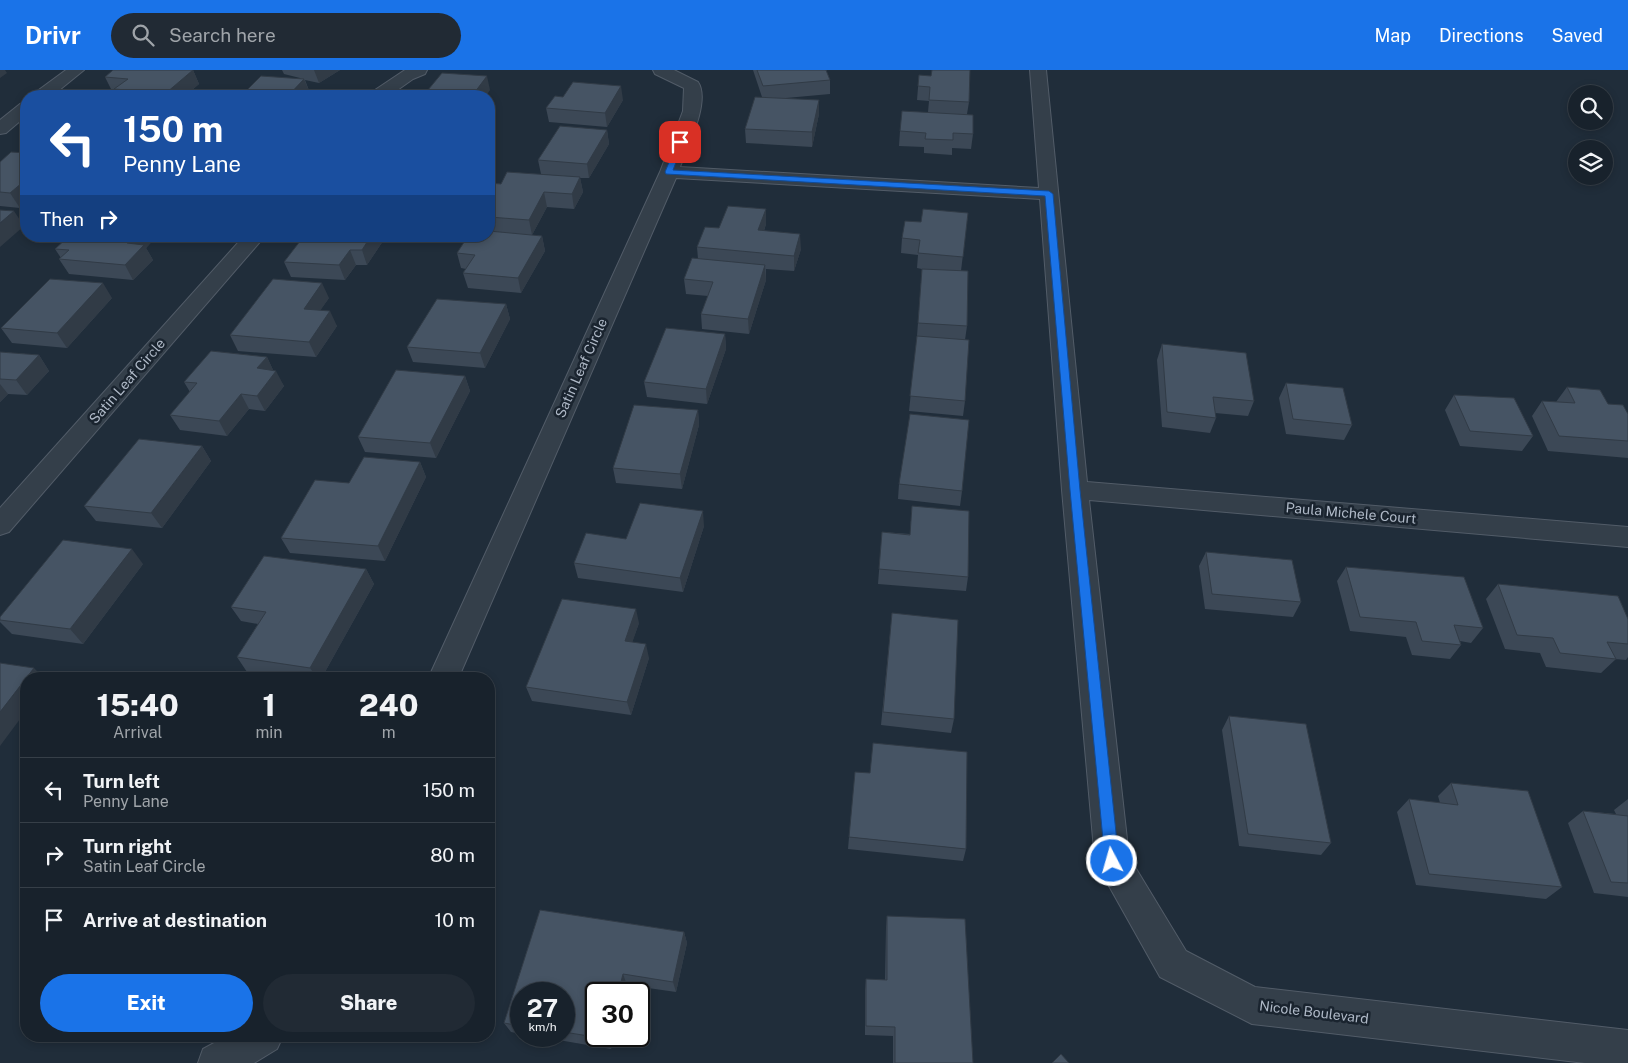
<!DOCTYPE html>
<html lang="en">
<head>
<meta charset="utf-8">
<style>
  :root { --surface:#18222c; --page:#212a34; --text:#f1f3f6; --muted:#9fa4a9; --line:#363f48; --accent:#1a73e8 }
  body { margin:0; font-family:"Public Sans",sans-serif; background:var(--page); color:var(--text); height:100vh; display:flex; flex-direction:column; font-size:19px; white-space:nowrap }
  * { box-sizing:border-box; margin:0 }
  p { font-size:16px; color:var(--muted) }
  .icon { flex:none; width:28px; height:28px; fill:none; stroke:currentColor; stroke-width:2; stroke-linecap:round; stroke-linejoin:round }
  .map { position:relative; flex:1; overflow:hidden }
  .drawer { position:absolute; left:20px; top:602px; width:475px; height:370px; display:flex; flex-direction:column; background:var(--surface); border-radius:20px; box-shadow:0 2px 8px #0003,0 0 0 1px var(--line) }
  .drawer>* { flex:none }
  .hud { position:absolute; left:20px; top:20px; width:475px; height:152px; border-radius:20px; box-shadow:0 2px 8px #0003,0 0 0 1px var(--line); background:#1a4fa0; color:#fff; overflow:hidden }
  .tools { position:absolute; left:1568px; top:15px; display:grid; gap:10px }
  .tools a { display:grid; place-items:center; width:45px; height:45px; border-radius:50%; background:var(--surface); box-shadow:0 2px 8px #0003,0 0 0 1px var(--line); font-size:25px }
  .speed { position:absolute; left:510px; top:912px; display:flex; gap:10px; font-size:25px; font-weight:700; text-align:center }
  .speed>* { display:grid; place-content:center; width:65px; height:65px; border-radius:50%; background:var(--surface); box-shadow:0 2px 8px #0003,0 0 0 1px var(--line); line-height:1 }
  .speed small { font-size:12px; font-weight:400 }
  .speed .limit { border:2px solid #111; border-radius:8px; background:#fff; color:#111 }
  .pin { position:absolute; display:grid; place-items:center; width:42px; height:42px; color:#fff; margin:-21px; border-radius:10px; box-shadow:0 2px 8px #0006 }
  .me { position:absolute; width:55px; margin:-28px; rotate:354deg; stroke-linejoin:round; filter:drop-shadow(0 0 4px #0008) }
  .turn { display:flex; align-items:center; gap:18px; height:105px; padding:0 20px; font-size:22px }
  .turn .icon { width:65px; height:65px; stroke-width:2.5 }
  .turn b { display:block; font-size:35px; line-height:42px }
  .then { display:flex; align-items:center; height:48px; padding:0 20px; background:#0003; gap:10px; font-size:19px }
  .eta { display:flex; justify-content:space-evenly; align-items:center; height:85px; text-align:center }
  .eta b { font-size:30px; font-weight:800; line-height:35px }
  .action { display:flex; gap:10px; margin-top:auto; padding:10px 20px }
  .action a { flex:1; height:58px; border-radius:30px; background:var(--accent); color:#fff; font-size:20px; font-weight:800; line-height:58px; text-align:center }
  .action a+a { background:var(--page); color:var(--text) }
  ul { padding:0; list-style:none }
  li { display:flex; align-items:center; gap:15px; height:65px; padding:0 20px; border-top:1px solid var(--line) }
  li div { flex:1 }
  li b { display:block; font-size:19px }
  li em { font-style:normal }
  header { display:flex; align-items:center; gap:30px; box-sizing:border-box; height:70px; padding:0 25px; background:var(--accent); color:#fff }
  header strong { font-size:24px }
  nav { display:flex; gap:28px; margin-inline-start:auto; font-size:18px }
  .search { width:350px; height:45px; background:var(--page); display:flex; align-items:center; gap:12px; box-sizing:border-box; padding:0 18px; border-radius:28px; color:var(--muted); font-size:19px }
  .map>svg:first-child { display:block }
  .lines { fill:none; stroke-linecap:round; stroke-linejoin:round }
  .street-casing { stroke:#525c68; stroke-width:2 }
  .street { fill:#343f4a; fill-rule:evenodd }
  .wall { fill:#3c4856 }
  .shaded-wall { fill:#313b46 }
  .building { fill:#465464; stroke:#313b46 }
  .route { fill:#1a73e8; stroke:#114b97 }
  .labels { text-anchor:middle; stroke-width:5; stroke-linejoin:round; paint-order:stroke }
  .street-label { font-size:14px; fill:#afb9c7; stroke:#1a242f }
</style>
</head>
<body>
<header>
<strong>Drivr</strong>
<div class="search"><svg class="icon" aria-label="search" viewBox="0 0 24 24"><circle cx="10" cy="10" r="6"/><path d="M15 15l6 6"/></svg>Search here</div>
<nav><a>Map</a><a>Directions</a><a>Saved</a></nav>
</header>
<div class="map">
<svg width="1628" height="993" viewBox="0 0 1628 993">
  <rect width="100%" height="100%" fill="#202d3a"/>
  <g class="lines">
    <defs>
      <path id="street" d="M66 0H84L52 26H34L36 22Z
        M405 0H427L425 4 413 9 389 26H370L372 22Z
        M653 0H674L698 12C711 31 687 78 680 97L1039 118 1030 0H1046L1087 412 1628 457V477L1089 430 1129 787 1186 881 1255 917 1628 960V993H1585L1252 954 1160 907 1095 791 1062 420 1040 129 676 108 458 609H428L660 102 683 41 684 18 655 4Z
        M26 33V46L6 63 0 64V50L20 34Z
        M244 166H265L9 462 0 465V438Z
        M227 966H283L277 979 254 993H198L203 979Z"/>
    </defs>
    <use href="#street" class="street-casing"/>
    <use href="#street" class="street"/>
  </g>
  <path class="wall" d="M193 0 199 14 185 26H118L115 21H112L105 7Z
    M282 0H340L319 13 305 10 310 23 300 8 284 4Z
    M753 0H826L830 10V24L786 28 819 44 812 77 746 73 745 59 762 27Z
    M919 5 969 32 967 44 973 64 971 79 952 78V85L924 83V77L899 76 900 61 928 42 929 31 917 30Z
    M623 30 607 57 549 52 546 38Z
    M607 60 609 74 589 108H580L583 122 574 139 547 137 532 165 542 166 545 181 521 223 468 218 463 203 466 199 461 198 457 183 489 166V113L501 114 572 107 541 104 538 90Z
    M26 83V132L20 138 0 136V92Z
    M766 139V154L764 161 801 179 794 201 766 199V210L749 264 702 259 701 244 708 226 686 224 684 209 698 189 697 177 719 158Z
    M968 143 961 201 967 256 965 270V331L963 346 909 341 917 266 922 199 917 198 918 185 901 183 902 168 921 152Z
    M157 166 146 178 153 190 133 210 69 204 59 189 61 188 55 179Z
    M304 166H384L385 168 367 195H356L345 210 291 207 284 192Z
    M112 228 67 278 12 273 1 258Z
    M329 228 320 240 337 256 316 287 238 281 230 265Z
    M506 234 510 249 485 298 413 292 407 277Z
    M725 264 726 279 707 334 647 327 644 312Z
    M1162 274 1254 331 1248 346 1215 343 1216 348 1210 363 1162 357 1157 290Z
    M0 282 39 285 49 301 27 325 8 324 0 332Z
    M267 287 273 300 284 316 265 341 249 339 227 366 180 360 170 345 190 322 184 312Z
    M465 306 470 321 436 388 365 382 358 367Z
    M1286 313 1352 355 1344 370 1286 364 1279 328Z
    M1567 317 1608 334 1628 344V388L1548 381 1532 346 1542 331 1556 332Z
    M1454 325 1533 366 1522 381 1460 376 1445 340Z
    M698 340 699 355 682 419 616 413 613 398Z
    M202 376 211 391 162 458 96 451 84 436Z
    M420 392 426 407 385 491 290 483 281 468Z
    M899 414 962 421 960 436 898 429Z
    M912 436 968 507 966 521 878 514 882 462 910 464Z
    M704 456 683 522 578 508 574 493 626 469Z
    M1206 482 1301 532 1293 547 1205 539 1199 496Z
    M143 494 83 574 12 564 0 552V547Z
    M1346 497 1483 558 1471 573 1460 571 1461 575 1450 589 1412 585 1406 567 1350 561 1337 511Z
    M366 499 374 514 321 609H299L247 602 237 587 258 554 241 551 231 537Z
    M1498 514 1628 549V587L1626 590 1615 589H1616L1601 603 1546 597 1540 583 1505 579 1486 529Z
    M892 543 954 649 951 663 881 655Z
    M639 553 632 572 649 588 631 645 532 631 526 617Z
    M1229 646 1331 773 1321 785 1239 776 1222 660Z
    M1451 713 1562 817 1546 829 1416 815 1397 742 1409 729 1440 733 1438 726Z
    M1628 729V827L1594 823 1568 753 1583 741 1616 744 1614 740Z
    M849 767 966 779 963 791 848 779Z
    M540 840 684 862 687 873 676 922 627 915 625 924H596V966H615L611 979 535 966H564V924H521V964L511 962 504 953Z
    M887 846 973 993H893V966L865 965V920L866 909 885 910 886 857Z"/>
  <path class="shaded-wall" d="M0 0H5L7 3 0 8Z
    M193 0 199 14 185 26H167L166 23Z
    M314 0H340L319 13Z
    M487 6 490 20 486 26H472Z
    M304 9 310 23 306 26H288Z
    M621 16 623 30 607 57 605 43Z
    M819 30V44L812 77V62Z
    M607 60 609 74 589 108 587 94Z
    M580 107 583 122 574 139 572 124Z
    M23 112 26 117V132L20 138 10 123Z
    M544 122 547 137 532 165 529 150Z
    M766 139V154L759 175 758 160Z
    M14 141 24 156 0 177V153Z
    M800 164 801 179 794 201V186Z
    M134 166H157L146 178 153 190 133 210 125 195 127 173Z
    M371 166H384L385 168 367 195 362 180Z
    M542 166 545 181 521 223 518 208Z
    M350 180 356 195 345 210 339 195Z
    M765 195 766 210 749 264 748 249Z
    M103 213 112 228 67 278 57 263Z
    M322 213 329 228 311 254 304 239Z
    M506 234 510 249 485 298 480 283Z
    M330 241 337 256 316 287 309 272Z
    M725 264 726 279 707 334 706 319Z
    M39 285 49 301 27 325 16 310Z
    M267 287 274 302 257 298Z
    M276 301 284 316 265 341 257 326Z
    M465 306 470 321 436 388 430 373Z
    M0 314 8 324 0 332Z
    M241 324 249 339 227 366 219 351Z
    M698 340 699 355 682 419 680 404Z
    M202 376 211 391 162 458 151 443Z
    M420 392 426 407 385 491 378 476Z
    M703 441 704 456 683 522 680 508Z
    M132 479 143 494 83 574 70 559Z
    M366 499 374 514 321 609H318L310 598Z
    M636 539 639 553 628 585 625 571Z
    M646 574 649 588 631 645 627 632Z
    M34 598 45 609H26V641L0 676V642Z
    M684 862 687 873 676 922 673 912Z
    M623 904 627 915 625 924H618Z
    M607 966H615L611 979 607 969Z"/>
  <path class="building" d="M113 0H193L166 23 114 19 128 9 105 7Z
    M757 0H826L830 10 763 16Z
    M932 0H970L969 32 929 30 930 17 918 16 919 5 931 6Z
    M442 3 487 6 472 26H423Z
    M261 6 304 9 288 26H241Z
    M573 12 621 16 605 43 546 38 555 26 563 27Z
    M755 27 819 30 812 62 745 59Z
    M902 41 973 45V64L953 63V70L925 69 926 63 900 61Z
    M560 56 607 60 587 94 538 90Z
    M11 82 26 83V112H23L10 123 0 122V92Z
    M507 102 580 107 572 124 544 122 529 150 489 147V113L501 114Z
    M728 136 766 139 758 160 800 164 794 186 697 177 705 157 719 158Z
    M923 139 968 143 963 187 918 183 920 170 902 168 905 151 921 152Z
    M0 140 14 141 0 153Z
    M489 161 542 166 518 208 463 203 475 185 457 183 468 166H489Z
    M69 166H134L127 173 144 175 125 195 59 189 69 180 55 179Z
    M304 166H371L362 180H350L339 195 284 192Z
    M692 188 765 195 748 249 701 244 713 212 684 209Z
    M922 199 968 201 967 256 918 253Z
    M50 209 103 213 57 263 1 258Z
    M273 209 322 213 304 239 330 241 309 272 230 265Z
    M437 229 506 234 480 283 407 277Z
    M666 258 725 264 706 319 644 312Z
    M917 266 969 270 965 331 910 326Z
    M1162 274 1246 283 1254 331 1213 327 1216 348 1167 342Z
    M211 281 267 287 257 298 276 301 257 326 241 324 219 351 170 345 197 313 184 312Z
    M0 282 39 285 16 310 0 309Z
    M396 300 465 306 430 373 358 367Z
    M1286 313 1343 318 1352 355 1293 349Z
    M1567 317 1600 320 1608 334 1623 335 1628 344V371L1559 366 1542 331 1575 333Z
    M1454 325 1514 328 1533 366 1470 361Z
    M634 335 698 340 680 404 613 398Z
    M910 344 969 350 962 421 899 414Z
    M139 369 202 376 151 443 84 436Z
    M364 387 420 392 378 476 281 468 315 410 349 413Z
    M640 433 703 441 680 508 574 493 586 463 626 469Z
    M912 436 969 441 968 507 879 499 882 462 910 465Z
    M63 470 132 479 70 559 0 550V547Z
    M1206 482 1292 490 1301 532 1212 524Z
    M264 486 366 499 310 598 237 587 266 542 231 537Z
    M1346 497 1464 507 1483 558 1454 555 1461 575 1422 571 1416 552 1360 547Z
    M1498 514 1618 526 1628 549V574L1607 572 1616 589 1560 583 1553 568 1517 565Z
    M562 529 636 539 625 571 646 574 627 632 526 617Z
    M892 543 958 550 954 649 883 642Z
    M0 593 34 598 0 642Z
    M1229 646 1306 654 1331 773 1248 764Z
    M873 673 967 682 966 779 849 767 855 702 870 703Z
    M1451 713 1528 721 1562 817 1429 804 1409 729 1458 735Z
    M1583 741 1628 746V813L1611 812Z
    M540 840 684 862 673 912 623 904 618 924H596V966H607V969L564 962V924H521V956L504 953Z
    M887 846 965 849 973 993H895V957L866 956V909L887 910Z
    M1061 984 1069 993H1052Z"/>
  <path class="route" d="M678 70 684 72 673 100 1049 121 1053 124 1080 420 1119 791 1117 796 1112 798 1107 796 1105 791 1070 420 1045 126 666 104 665 102Z"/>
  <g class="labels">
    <g class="street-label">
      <text transform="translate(581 298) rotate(-66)" y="5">Satin Leaf Circle</text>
      <text transform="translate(127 311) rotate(-49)" y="5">Satin Leaf Circle</text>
      <text transform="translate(1351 443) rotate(5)" y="5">Paula Michele Court</text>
      <text transform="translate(1314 942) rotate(7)" y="5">Nicole Boulevard</text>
    </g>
  </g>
</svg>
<div class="tools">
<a><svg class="icon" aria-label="search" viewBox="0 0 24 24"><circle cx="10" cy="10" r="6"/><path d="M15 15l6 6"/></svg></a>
<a><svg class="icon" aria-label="layers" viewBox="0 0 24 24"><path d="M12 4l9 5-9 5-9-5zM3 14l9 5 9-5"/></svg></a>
</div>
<div class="speed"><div>27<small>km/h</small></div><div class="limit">30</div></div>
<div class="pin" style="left:680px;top:72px;background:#d93025"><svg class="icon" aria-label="arrive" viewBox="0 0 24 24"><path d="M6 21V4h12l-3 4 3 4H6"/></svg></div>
<svg class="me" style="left:1112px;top:791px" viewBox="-20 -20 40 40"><circle r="17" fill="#1a73e8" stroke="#fff" stroke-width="3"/><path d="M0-11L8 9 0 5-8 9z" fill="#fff"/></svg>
<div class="hud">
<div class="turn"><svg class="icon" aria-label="left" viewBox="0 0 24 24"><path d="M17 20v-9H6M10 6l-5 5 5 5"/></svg><div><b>150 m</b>Penny Lane</div></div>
<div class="then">Then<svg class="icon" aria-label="right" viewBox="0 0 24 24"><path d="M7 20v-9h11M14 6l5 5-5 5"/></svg></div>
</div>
<section class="drawer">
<div class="eta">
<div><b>15:40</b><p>Arrival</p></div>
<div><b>1</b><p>min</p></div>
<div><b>240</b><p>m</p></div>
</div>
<ul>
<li><svg class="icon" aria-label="left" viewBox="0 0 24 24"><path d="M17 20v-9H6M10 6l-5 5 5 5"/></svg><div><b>Turn left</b><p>Penny Lane</p></div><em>150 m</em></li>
<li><svg class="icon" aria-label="right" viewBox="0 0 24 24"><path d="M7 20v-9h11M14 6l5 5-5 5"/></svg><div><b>Turn right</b><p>Satin Leaf Circle</p></div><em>80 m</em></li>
<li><svg class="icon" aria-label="arrive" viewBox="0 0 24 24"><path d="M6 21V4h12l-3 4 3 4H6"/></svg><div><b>Arrive at destination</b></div><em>10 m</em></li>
</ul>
<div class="action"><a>Exit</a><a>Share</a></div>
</section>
</div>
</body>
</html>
